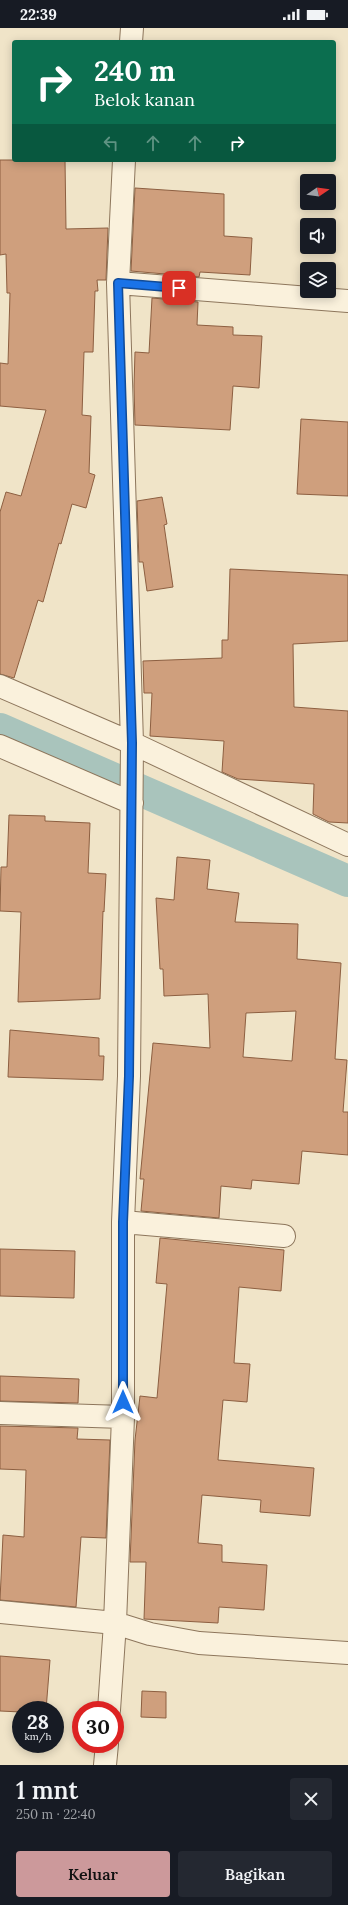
<!DOCTYPE html>
<html lang="id">
<head>
<meta charset="utf-8">
<style>
  :root { --surface:#171b24; --page:#242831; --text:#f1f3f6; --muted:#9ea1a6; --accent:#cc999b }
  body { margin:0; font-family:Lora,serif; background:var(--page); color:var(--text); height:100vh; display:flex; flex-direction:column; font-size:15px; white-space:nowrap }
  * { box-sizing:border-box; margin:0 }
  p { font-size:13px; color:var(--muted) }
  .icon { flex:none; width:22px; height:22px; fill:none; stroke:currentColor; stroke-width:2; stroke-linecap:round; stroke-linejoin:round }
  .map { position:relative; height:1737px; overflow:hidden }
  .sheet { display:flex; flex-direction:column; background:var(--surface); flex:1 }
  .sheet>* { flex:none }
  .guide { position:absolute; left:12px; top:12px; width:324px; height:122px; border-radius:4px; box-shadow:0 2px 10px #0003; background:#0b6e4f; color:#fff; overflow:hidden }
  .needle { width:26px; rotate:77deg }
  .buttons { position:absolute; left:300px; top:146px; display:grid; gap:8px }
  .buttons a { display:grid; place-items:center; width:36px; height:36px; border-radius:4px; background:var(--surface); box-shadow:0 2px 10px #0003; font-size:20px }
  .speed { position:absolute; left:12px; top:1673px; display:flex; gap:8px; font-size:20px; font-weight:700; text-align:center }
  .speed>* { display:grid; place-content:center; width:52px; height:52px; border-radius:50%; background:var(--surface); box-shadow:0 2px 10px #0003; line-height:1 }
  .speed small { font-size:10px; font-weight:400 }
  .speed .limit { border:6px solid #d22; background:#fff; color:#111 }
  .pin { position:absolute; display:grid; place-items:center; width:34px; height:34px; color:#fff; margin:-17px; border-radius:8px; box-shadow:0 2px 6px #0006 }
  .me { position:absolute; width:44px; margin:-22px; rotate:0deg; stroke-linejoin:round; filter:drop-shadow(0 0 3px #0008) }
  .turn { display:flex; align-items:center; gap:14px; height:84px; padding:0 16px; font-size:18px }
  .turn .icon { width:52px; height:52px; stroke-width:2.5 }
  .turn b { display:block; font-size:28px; line-height:34px }
  .lanes { display:flex; align-items:center; height:38px; padding:0 16px; background:#0003; justify-content:center; gap:20px; direction:ltr }
  .lanes .off { opacity:.35 }
  .round { display:grid; place-items:center; flex:none; width:42px; height:42px; border-radius:4px; background:var(--page) }
  .head { display:flex; align-items:center; justify-content:space-between; height:68px; padding:0 16px }
  h1 { font-size:24px; font-weight:600; line-height:30px }
  .button { display:flex; gap:8px; margin-top:auto; padding:8px 16px }
  .button a { flex:1; height:46px; border-radius:4px; background:var(--accent); color:#111; font-size:16px; font-weight:600; line-height:46px; text-align:center }
  .button a+a { background:var(--page); color:var(--text) }
  .status { display:flex; justify-content:space-between; align-items:center; height:28px; padding:0 20px; background:var(--surface); direction:ltr }
  .status svg { height:11px; fill:currentColor }
  .map>svg:first-child { display:block }
  .lines { fill:none; stroke-linecap:round; stroke-linejoin:round }
  .canal { stroke:#a9c4bc; stroke-width:32 }
  .building { fill:#cf9f7d; stroke:#8d5f41; fill-rule:evenodd }
  .minor-casing { stroke:#8d765c; stroke-width:24 }
  .minor { stroke:#faf1dc; stroke-width:22 }
  .route-casing { stroke:#114b97; stroke-width:10 }
  .route { stroke:#1a73e8; stroke-width:7 }
</style>
</head>
<body>
<div class="status"><b>22:39</b><svg viewBox="0 0 49 12"><path d="M0 12V9h3v3zM5 12V6h3v6zM10 12V3h3v9zM15 12V0h3v12zM26 1h20v11H26zM47 4h2v5h-2z"/></svg></div>
<div class="map">
<svg width="348" height="1737" viewBox="0 0 348 1737">
  <rect width="100%" height="100%" fill="#f0e4c8"/>
  <g class="lines">
    <path class="canal" d="M0 701 348 853"/>
  </g>
  <path class="building" d="M0 132H65L66 201 108 200 106 252H97L98 263H95L93 324H84L82 387 91 388 89 445 95 447 86 480 72 476 61 516 59 515 43 574 38 572 14 650 0 646V484L6 464 21 468 46 382 0 378V335L8 336 10 265H7L6 226 0 227Z
    M135 160 224 166V208L252 210 250 247 200 244 199 249 131 243Z
    M152 270 198 274 197 297 233 299V307L262 308 259 360 233 358 230 402 135 397 134 358 135 324 149 325Z
    M301 391 348 394V468L297 466Z
    M162 469 167 496 164 497 173 559 147 563 143 534H139L137 473Z
    M230 541 348 547V613L293 616 294 679 348 683V795L329 794 313 786 314 756 238 751 222 744 224 713 150 708 152 665H144L143 633 222 630V612H228Z
    M9 787 45 788V793L90 795 88 845 106 846 104 884 103 883 100 971 18 974 21 884 0 883 1 839H7Z
    M177 829 210 832 207 861 239 865 235 894 298 896 297 931 341 935 335 1031 347 1032 343 1084H348V1127L302 1123 299 1156 252 1152 251 1161 221 1158 219 1190 141 1183 144 1151H140L153 1015 210 1020 208 966 164 968 163 941H160L156 870 174 872ZM296 983 292 1033 243 1029 246 985Z
    M10 1002 99 1010V1028H104L103 1052 8 1049Z
    M160 1210 284 1222 281 1263 239 1259 234 1335 250 1336 247 1374 223 1372 218 1432 314 1440 310 1488 260 1484 261 1472 202 1467 198 1515 222 1517V1534L267 1537 264 1582 219 1579 218 1595 144 1591 146 1534H130L135 1412 140 1368 157 1370 167 1256 156 1255Z
    M0 1221 75 1223 74 1270 0 1268Z
    M0 1348 79 1351 78 1375 0 1373Z
    M0 1398 78 1400 77 1411 110 1412 106 1510 81 1509 76 1579 0 1572 3 1507 24 1509 26 1442 0 1441Z
    M0 1628 50 1632 46 1682H21V1684L0 1683Z
    M142 1663 166 1664V1690L141 1689Z"/>
  <g class="lines">
    <defs>
      <path id="minor" d="M131 14 132 0
        M118 255 348 273
        M0 658 132 715 348 817
        M0 718 132 775
        M123 1194 284 1208
        M0 1385 123 1389
        M0 1584 115 1595 150 1606 199 1615 348 1625
        M109 1682 115 1595 123 1389V1194L129 1048 132 715 118 255 124 132
        M105 1737 107 1716"/>
    </defs>
    <use href="#minor" class="minor-casing"/>
    <use href="#minor" class="minor"/>
  </g>
  <g class="lines">
    <defs>
      <path id="route" d="M123 1374V1194L129 1048 132 715 118 255 179 260"/>
    </defs>
    <use href="#route" class="route-casing"/>
    <use href="#route" class="route"/>
  </g>
</svg>
<div class="buttons">
<a><svg class="needle" viewBox="-14 -14 28 28"><path d="M0-13l5 13h-10z" fill="#e53935"/><path d="M0 13l5-13h-10z" fill="#9ea1a6"/></svg></a>
<a><svg class="icon" aria-label="sound" viewBox="0 0 24 24"><path d="M4 9h4l5-4v14l-5-4H4zM17 9q2 3 0 6"/></svg></a>
<a><svg class="icon" aria-label="layers" viewBox="0 0 24 24"><path d="M12 4l9 5-9 5-9-5zM3 14l9 5 9-5"/></svg></a>
</div>
<div class="speed"><div>28<small>km/h</small></div><div class="limit">30</div></div>
<div class="pin" style="left:179px;top:260px;background:#d93025"><svg class="icon" aria-label="arrive" viewBox="0 0 24 24"><path d="M6 21V4h12l-3 4 3 4H6"/></svg></div>
<svg class="me" style="left:123px;top:1374px" viewBox="-20 -20 40 40"><path d="M0-17L14 15 0 8-14 15z" fill="#1a73e8" stroke="#fff" stroke-width="4"/></svg>
<div class="guide">
<div class="turn"><svg class="icon" aria-label="right" viewBox="0 0 24 24"><path d="M7 20v-9h11M14 6l5 5-5 5"/></svg><div><b>240 m</b>Belok kanan</div></div>
<div class="lanes"><svg class="icon off" aria-label="left" viewBox="0 0 24 24"><path d="M17 20v-9H6M10 6l-5 5 5 5"/></svg><svg class="icon off" aria-label="ahead" viewBox="0 0 24 24"><path d="M12 20V5M6 11l6-6 6 6"/></svg><svg class="icon off" aria-label="ahead" viewBox="0 0 24 24"><path d="M12 20V5M6 11l6-6 6 6"/></svg><svg class="icon" aria-label="right" viewBox="0 0 24 24"><path d="M7 20v-9h11M14 6l5 5-5 5"/></svg></div>
</div>
</div>
<section class="sheet">
<div class="head"><div><h1>1 mnt</h1><p>250 m · 22:40</p></div><a class="round"><svg class="icon" aria-label="close" viewBox="0 0 24 24"><path d="M6 6l12 12M18 6L6 18"/></svg></a></div>
<div class="button"><a>Keluar</a><a>Bagikan</a></div>
</section>
</body>
</html>
